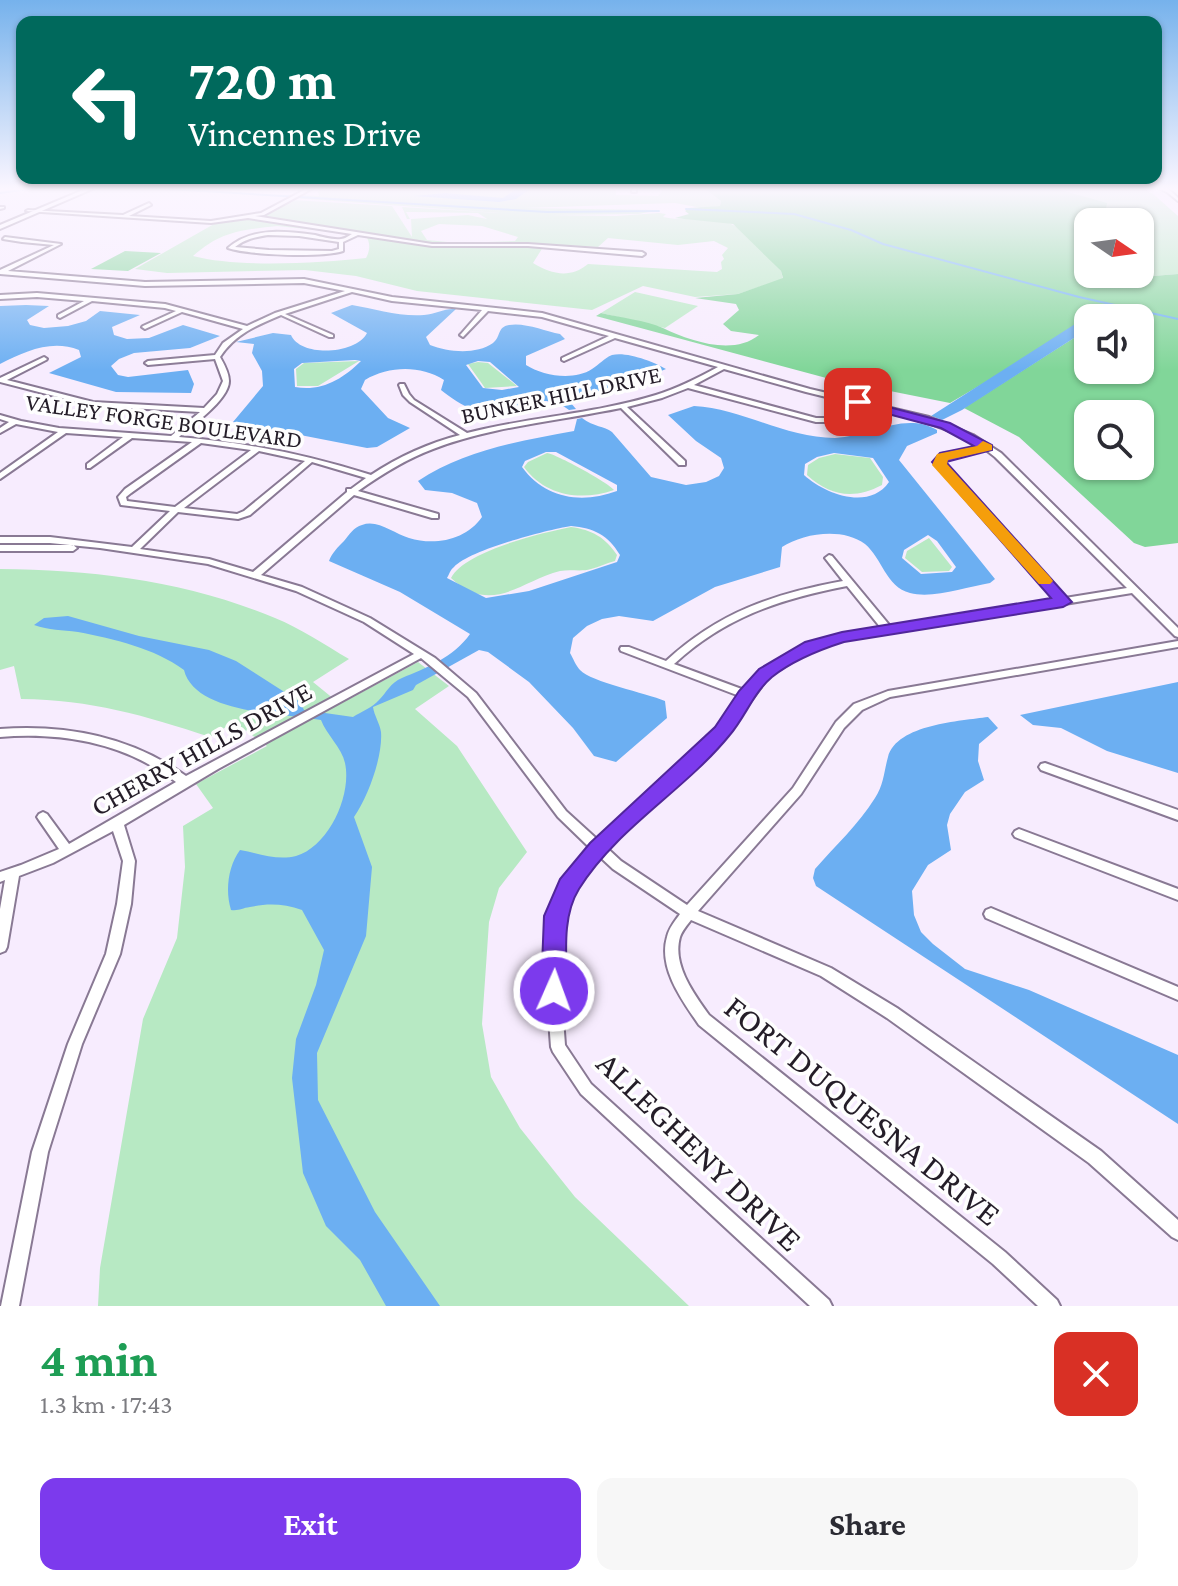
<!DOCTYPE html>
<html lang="en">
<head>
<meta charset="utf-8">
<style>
  :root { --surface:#fff; --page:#f7f7f7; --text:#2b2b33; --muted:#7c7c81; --accent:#7c3aed }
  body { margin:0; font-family:"Crimson Pro",serif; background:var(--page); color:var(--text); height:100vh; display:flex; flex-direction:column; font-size:30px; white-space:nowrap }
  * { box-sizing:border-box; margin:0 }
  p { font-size:26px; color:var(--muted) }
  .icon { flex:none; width:44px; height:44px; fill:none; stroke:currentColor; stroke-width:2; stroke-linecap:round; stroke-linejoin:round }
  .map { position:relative; height:1306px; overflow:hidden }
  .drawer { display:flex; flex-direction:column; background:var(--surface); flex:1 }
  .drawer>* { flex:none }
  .banner { position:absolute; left:16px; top:16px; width:1146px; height:168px; border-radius:16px; box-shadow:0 2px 6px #0004; background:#00695c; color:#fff; overflow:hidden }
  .needle { width:52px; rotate:103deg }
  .fabs { position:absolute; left:1074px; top:208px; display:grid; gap:16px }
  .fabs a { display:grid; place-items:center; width:80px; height:80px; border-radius:16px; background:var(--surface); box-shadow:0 2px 6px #0004; font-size:40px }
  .pin { position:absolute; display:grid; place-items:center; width:68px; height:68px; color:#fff; margin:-34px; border-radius:16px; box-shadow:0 4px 12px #0006 }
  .me { position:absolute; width:88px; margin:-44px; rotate:2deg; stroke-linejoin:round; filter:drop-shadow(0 0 6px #0008) }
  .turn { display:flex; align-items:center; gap:28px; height:168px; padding:0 40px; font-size:36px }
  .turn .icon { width:104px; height:104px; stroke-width:2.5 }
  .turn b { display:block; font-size:56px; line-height:68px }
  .round { display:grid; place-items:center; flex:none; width:84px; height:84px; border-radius:16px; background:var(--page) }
  .headline { display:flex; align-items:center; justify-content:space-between; height:136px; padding:0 40px }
  h1 { font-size:48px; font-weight:700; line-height:60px; color:#1e9e55 }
  .cta { display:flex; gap:16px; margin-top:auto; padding:16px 40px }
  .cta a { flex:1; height:92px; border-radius:16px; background:var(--accent); color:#fff; font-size:32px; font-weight:700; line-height:92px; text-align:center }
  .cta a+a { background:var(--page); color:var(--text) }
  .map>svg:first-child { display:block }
  .green { fill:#b7e9c3; fill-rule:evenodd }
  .forest { fill:#81d699; fill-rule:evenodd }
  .water { fill:#6caff2; fill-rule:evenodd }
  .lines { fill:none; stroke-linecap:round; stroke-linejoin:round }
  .stream { stroke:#6caff2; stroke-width:2 }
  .minor-casing { stroke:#897994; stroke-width:4 }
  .major-casing { stroke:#897994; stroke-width:4 }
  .minor { fill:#fff; fill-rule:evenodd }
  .major { fill:#fff; fill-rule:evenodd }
  .route { fill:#7c3aed; stroke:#51269a; stroke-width:2 }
  .slow { fill:#f59e0b }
  .labels { text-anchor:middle; stroke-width:7; stroke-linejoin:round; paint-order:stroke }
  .far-street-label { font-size:24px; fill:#241d28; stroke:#fefefe }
  .street-label { font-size:28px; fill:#241d28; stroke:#fefefe }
  .near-street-label { font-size:34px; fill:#241d28; stroke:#fefefe }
</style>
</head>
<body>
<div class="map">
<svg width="1178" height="1306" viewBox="0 0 1178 1306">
  <rect width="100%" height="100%" fill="#f7ecfe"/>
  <path class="green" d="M390 187H616V195L658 196 662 191 659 187H702L721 201 720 206 702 208 675 203 524 208 658 210 639 214 549 215 616 216 659 213 666 214 663 217C684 222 710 215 731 224 746 230 769 259 781 271L783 279 738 294 695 297 643 286 592 310 417 291 356 276 305 270 167 273 135 269 214 224 257 217 292 200 392 206 412 237 411 219 468 215 487 219 478 213 414 212H406L410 219H407L402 207 499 213 293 198 298 195 319 196 318 191ZM439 224 482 226 518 237 515 241 458 243 427 240 421 231ZM277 226 365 235C371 242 370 251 366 258 319 263 238 268 193 256 221 231 241 230 277 226ZM608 238 678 245 714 241 728 248 722 255 724 259 721 262 722 269 717 272 588 264C570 279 551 274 533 263L545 244 598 247Z
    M1051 187H1137L1152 193 1178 216V274L1128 278 1110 274H1140V222H1124L1127 217C1101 207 1080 192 1051 187Z
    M635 292 698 306 665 328 601 313Z
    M359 361 318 386H297L296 369 304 363Z
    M478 362 488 363 517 386 485 388 468 364Z
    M547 453C556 454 609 483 614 490 582 501 546 497 524 467L528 462Z
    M835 454 870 458 883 477 882 485C854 500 830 496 807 475L808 465 819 458Z
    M571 527C592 530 605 537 617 555L615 561C607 563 599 567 591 569 581 572 571 569 560 571 520 581 492 616 451 578 465 551 541 533 571 527Z
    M929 538 952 567 949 571 922 572 905 558 907 551Z
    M0 569C95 570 186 581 275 618 300 628 325 645 349 659L313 682 340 704 418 662 449 686 415 709 457 746 527 852 499 888 489 922 482 1024 491 1077 520 1128 575 1197 689 1306H98L100 1268 143 1019 177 938 185 867 183 826 213 808 196 784 267 746 234 722 210 737C143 715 92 700 21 699L14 666 0 670Z"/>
  <path class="forest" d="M702 187H1051L1107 203 1106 209 1127 216 1124 222H1088V249L1084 251 1088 256V274L1128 278 1178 274V543L1145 547 1134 543 1019 437 964 408 1088 329V370H1140V318H1105L1122 308 1108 303 1030 356 950 403 830 379 596 316 601 313C621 318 645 320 663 328 690 341 733 356 759 335L731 331 723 324 739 310 736 304 695 298 738 294 783 278 781 271 733 224 675 218 689 214 685 211 689 208 720 206 721 201ZM1088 414H1140V466H1088Z
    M125 251 161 253 128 271 91 269Z"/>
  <path class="water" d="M519 187H533L516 199 499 202 414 196 445 193 503 198Z
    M1108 303 1123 307 1105 318H1088V329L962 410 942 420 931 416Z
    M26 305 49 306 27 320 30 325 44 328 68 326 86 321 100 311 140 315 112 327 114 335 127 339 149 338 183 325 220 336 190 348 134 353 119 359 111 366 118 375 128 377 188 370 194 384 191 393 116 392 49 373 81 357 79 350C52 339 25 351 0 364V306Z
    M352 305C375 309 400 317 424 315 436 314 444 308 456 309L426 337 430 345C448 352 476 355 493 343 501 337 497 327 509 325 524 322 545 331 560 334L565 339 526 356V365C543 376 574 381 592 369 599 365 604 358 612 355 626 351 655 362 666 369L627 385 571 397 570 402 576 409 569 410C539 386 507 418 473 409 462 406 450 397 441 390L444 380C420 365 389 366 365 380L361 389 388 418 410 428 377 447 367 448 233 422 263 386 262 371 252 353 254 344 236 342 273 333 291 335C301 358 357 354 367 333L331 313ZM355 360 361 361C343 379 321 392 295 387L294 369 302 363ZM478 361 490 362 519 387 502 390 483 388 466 365Z
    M694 406C741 408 785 438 835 438 870 437 904 411 937 430V433L907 446 899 460 995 579 990 583C966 587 933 599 910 593 886 587 882 558 865 544 843 527 803 533 782 547L780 567 715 587 653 621 619 616 602 619 587 626 573 638 570 653C573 658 576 666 580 670 591 682 646 693 665 701L667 718 616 762 594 756 573 728 529 682 488 652 479 650 416 685 413 690 373 707C374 715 380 724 381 732 383 756 368 797 354 817L372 867 366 936 317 1053 318 1100 375 1212 440 1306H386L360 1260 326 1226 303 1173 292 1078 296 1039 316 985 324 950 302 910C284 904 269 903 250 907 242 908 239 911 231 910 225 891 228 866 240 850 258 853 277 861 296 856 329 846 352 795 345 763 342 748 326 734 321 720 282 713 195 714 184 670 154 648 114 639 78 632 62 630 49 630 34 625L44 618 68 616 139 636 209 650 236 661 300 702 304 710 353 717C361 712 373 707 379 700 387 692 390 683 402 678 426 668 454 657 470 634L400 592 329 561C332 553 338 547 344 541 349 535 354 527 362 525 378 519 394 534 409 538 435 546 466 540 482 517L477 503 452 493 425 490 418 481C465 450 520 441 574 431L577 419 582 418C594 427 604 426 612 432L651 477 686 485 706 482 719 476 724 468 721 458 696 441 668 415ZM546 452H556L617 485V491C582 504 545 499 522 467L525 461ZM834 453 873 458 889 482C869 511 825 494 804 475L805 464 817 457ZM571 526C594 528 608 535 620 555L617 562 529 591 486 598 447 578C449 575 450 570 454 567 470 550 546 530 571 526ZM928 535 937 541 956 567 952 572 921 574 902 558 904 550Z
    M1178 682V773L1107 751 1061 728 1033 725 1020 715Z
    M988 717 998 728 979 744 978 761 984 780 965 792 950 814 947 825 951 850 928 865 912 891 914 915 921 932 933 944 965 969 1029 990 1178 1055V1124L816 886 813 878 815 869C835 846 859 824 875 798 884 784 884 771 888 757 897 724 961 721 988 717Z"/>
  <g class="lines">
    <path class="stream" d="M136 187 547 212 659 211
      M0 193 43 187
      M686 209 794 214 851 230 883 244 1079 297 1178 319"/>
    <defs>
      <path id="minor" d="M310 187H315L264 215 255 216 432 244H528L642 252 645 254 642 256 528 246H432L358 235 343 242V251C322 258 249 255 228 248 252 227 284 231 315 235 322 237 333 240 341 239 345 239 348 236 352 234L248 218 211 223 26 211 28 210 123 215 149 203 151 205 129 216 211 221 261 213ZM268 235 299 236 339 242V249L332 251 269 250 235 247C245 239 255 237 268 235Z
        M632 187H636V192H632Z
        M1156 187C1166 186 1171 191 1178 198V201L1167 192Z
        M0 207H4V208L0 209Z
        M5 237 61 244 8 271 145 282 304 279 392 297 542 313 810 389 929 417 973 435 1001 453 1178 628V637L1175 636 1132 593 843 640 816 648 770 675 726 734 607 848 621 861 687 905 793 788 836 722 854 704 888 691 1178 641V647L890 697 862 710 844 728 801 794 698 911 831 968 897 1008 1101 1151 1178 1220V1240L1172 1237 1089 1163 887 1018 821 976 691 920C687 925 682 931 680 937 672 965 694 994 709 1015L1005 1252 1057 1300 1060 1306H1038L993 1264 699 1025C682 1000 658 968 667 937 669 928 675 921 680 914L613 869 599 856 568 898 563 916 561 991 565 1045 591 1084 829 1300 832 1306H810L581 1094 553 1052 551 1047 547 991 549 916 557 892 591 849 558 817 468 697 421 658 218 769 124 825 135 861 131 904 120 954 82 1044 48 1152 19 1306H1L32 1152 68 1044 106 954 117 904 123 861 113 831 53 863 19 876 7 947 5 951 0 953V909L5 880 0 882V872L21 865 59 849 39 820 37 817 39 814 43 812 47 814 69 844 176 782C125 743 63 732 0 737V729C66 724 132 737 186 776L414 654 364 622 296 591 208 564 100 548 50 543H0V537H50L132 547 170 511 121 505 118 497 125 489 192 442 132 438 90 468H87V464L123 437 66 433 0 479V473L58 432 16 424 0 433V428L9 422 0 419V415L21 421 59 428 171 436 200 412 93 406 0 382V378L44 357 47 359 46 360 7 380 93 402 204 408 217 394 223 381 215 359 148 365 145 363 148 361 215 355 223 343 243 329 182 312 145 329 142 327 143 326 176 311 165 308 92 301 60 318 58 317V315L84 301 37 297 0 299V295L37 293 165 304 247 326 275 313 345 291 304 283 145 286 0 274V270L54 245 22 242 3 239ZM352 292 392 301 482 310 461 334 460 335 463 337 488 311 542 317 609 336 562 358V360L564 361 615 338 718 367C698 378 678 388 656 395 594 414 529 417 467 433L414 400 409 394 404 384H400L399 385 403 395 410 402 460 435C429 443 398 457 371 475 308 455 244 442 179 437 192 425 229 400 229 381 229 373 224 364 220 357 235 334 257 325 281 315L329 337H333V335L285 314ZM724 369 806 392 867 407 848 418H816L694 385ZM688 388 816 422H849L874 409C911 418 948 426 980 447L942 454 935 462 1056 600 890 626 832 556 829 555 825 558 843 581C773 594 719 612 666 661L629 647H621L620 649 621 651 742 697 718 728 599 841 566 811 476 693 435 658 370 618 302 587 261 575 354 495 432 518H438V514L358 491C382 474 406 459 433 449 493 426 558 421 621 408L679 465H685V461L627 407 662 398ZM201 443 251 450 175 507 127 501 126 497 131 493ZM986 450 995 457 1127 588 1065 598 943 462 947 458ZM259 451 305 461 244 511 237 514 184 508ZM312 462 366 478 351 489H347V492L253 572 209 559 140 549 178 512 238 519 250 515ZM847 586 881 628 842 634 808 644 762 671 747 691 674 664C725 617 780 599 847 586Z
        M0 545H73L77 548 73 551H0Z
        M1045 763 1178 810V820L1041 770 1039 767 1041 764Z
        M1019 829 1178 889V900L1015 837 1013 834 1015 831Z
        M991 908 1178 987V1000L986 918 984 914 986 910Z"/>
      <path id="major" d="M90 187H97L0 229V225Z"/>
    </defs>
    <use href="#minor" class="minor-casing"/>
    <use href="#major" class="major-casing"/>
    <use href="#minor" class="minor"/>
    <use href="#major" class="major"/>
  </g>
  <linearGradient id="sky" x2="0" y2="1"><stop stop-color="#76b2ec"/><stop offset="0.51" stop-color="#fbf6ff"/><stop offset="1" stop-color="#fbf6ff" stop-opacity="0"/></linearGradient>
  <rect width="1178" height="370" fill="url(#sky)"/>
  <path class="route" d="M858 399 950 423 992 445V450L946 462 1072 602 1063 607 844 642C819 650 792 661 772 677 753 693 745 718 729 736 684 791 617 828 579 889 561 918 567 958 567 991L563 999 554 1003 544 999 541 991 544 916 560 879 590 843 715 727 739 691 759 669 805 642 842 632 1051 598 932 462 940 453 974 446 941 428 854 405V400Z"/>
  <path class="slow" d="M983 441 992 445V450L948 460 947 464 1050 577 1053 581 1050 584H1039L932 465 937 454 977 446Z"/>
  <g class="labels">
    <g class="far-street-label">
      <text transform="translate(561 395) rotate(-12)" y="8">BUNKER HILL DRIVE</text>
      <text transform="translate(164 421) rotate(8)" y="8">VALLEY FORGE BOULEVARD</text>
    </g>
    <g class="street-label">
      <text transform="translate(201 748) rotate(-29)" y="10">CHERRY HILLS DRIVE</text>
    </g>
    <g class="near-street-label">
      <text transform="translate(863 1110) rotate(39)" y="12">FORT DUQUESNA DRIVE</text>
      <text transform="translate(700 1151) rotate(44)" y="12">ALLEGHENY DRIVE</text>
    </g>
  </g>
</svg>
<div class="fabs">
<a><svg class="needle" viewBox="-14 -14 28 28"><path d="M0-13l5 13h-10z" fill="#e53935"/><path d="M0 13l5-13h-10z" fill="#7c7c81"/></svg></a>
<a><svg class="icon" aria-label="sound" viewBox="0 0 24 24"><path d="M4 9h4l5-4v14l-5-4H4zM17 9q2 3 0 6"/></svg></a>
<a><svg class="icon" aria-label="search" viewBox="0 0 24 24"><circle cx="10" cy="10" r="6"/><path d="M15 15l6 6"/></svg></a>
</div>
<div class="pin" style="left:858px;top:402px;background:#d93025"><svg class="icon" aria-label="arrive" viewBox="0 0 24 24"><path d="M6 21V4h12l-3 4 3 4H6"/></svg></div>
<svg class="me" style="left:554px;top:991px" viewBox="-20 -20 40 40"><circle r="17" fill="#7c3aed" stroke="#fff" stroke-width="3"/><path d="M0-11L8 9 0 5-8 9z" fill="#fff"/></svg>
<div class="banner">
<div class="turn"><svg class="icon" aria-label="left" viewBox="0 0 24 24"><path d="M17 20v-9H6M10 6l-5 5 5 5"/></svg><div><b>720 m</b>Vincennes Drive</div></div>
</div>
</div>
<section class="drawer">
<div class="headline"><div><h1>4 min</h1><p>1.3 km · 17:43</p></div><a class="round" style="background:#d93025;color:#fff"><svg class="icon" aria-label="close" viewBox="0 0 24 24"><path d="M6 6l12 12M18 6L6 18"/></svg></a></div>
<div class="cta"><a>Exit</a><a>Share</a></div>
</section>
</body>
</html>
